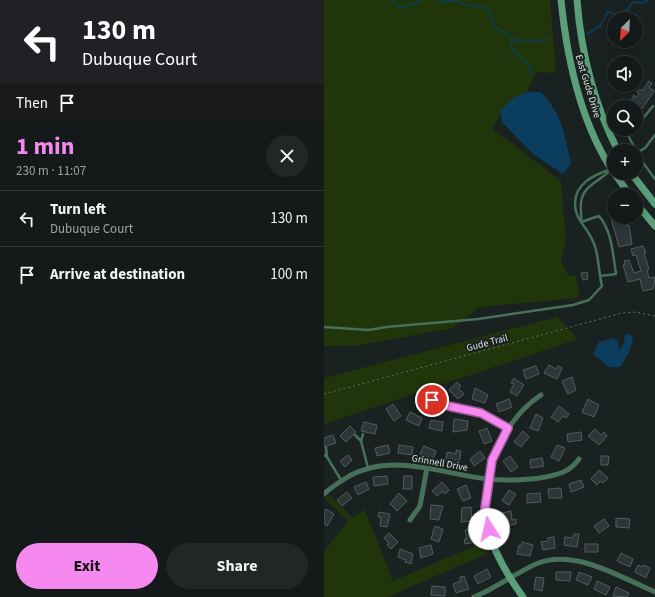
<!DOCTYPE html>
<html lang="en">
<head>
<meta charset="utf-8">
<style>
  :root { --surface:#141a19; --page:#212726; --text:#f1f3f6; --muted:#9da1a2; --line:#333838; --accent:#f589ef }
  body { margin:0; font-family:"Source Sans 3",sans-serif; background:var(--page); color:var(--text); height:100vh; display:flex; flex-direction:column; font-size:15px; white-space:nowrap }
  * { box-sizing:border-box; margin:0 }
  p { font-size:13px; color:var(--muted) }
  .icon { flex:none; width:22px; height:22px; fill:none; stroke:currentColor; stroke-width:2; stroke-linecap:round; stroke-linejoin:round }
  .map { position:relative; flex:1; overflow:hidden }
  .details { display:flex; flex-direction:column; background:var(--surface); width:324px }
  .details>* { flex:none }
  .guide { background:#202124; color:#fff; overflow:hidden }
  .needle { width:26px; rotate:204deg }
  .buttons { position:absolute; left:283px; top:12px; display:grid; gap:8px }
  .buttons a { display:grid; place-items:center; width:36px; height:36px; border-radius:50%; background:var(--surface); box-shadow:0 2px 10px #0003,0 0 0 1px var(--line); font-size:20px }
  .pin { position:absolute; display:grid; place-items:center; width:34px; height:34px; color:#fff; margin:-17px; border:2px solid #fff; border-radius:50%; box-shadow:0 1px 4px #0007 }
  .me { position:absolute; width:44px; margin:-22px; rotate:350deg; stroke-linejoin:round; filter:drop-shadow(0 0 3px #0008) }
  .turn { display:flex; align-items:center; gap:14px; height:84px; padding:0 16px; font-size:18px }
  .turn .icon { width:52px; height:52px; stroke-width:2.5 }
  .turn b { display:block; font-size:28px; line-height:34px }
  .then { display:flex; align-items:center; height:38px; padding:0 16px; background:#0003; gap:8px; font-size:15px }
  .round { display:grid; place-items:center; flex:none; width:42px; height:42px; border-radius:21px; background:var(--page) }
  .headline { display:flex; align-items:center; justify-content:space-between; height:68px; padding:0 16px }
  h1 { font-size:24px; font-weight:700; line-height:30px; color:var(--accent) }
  .cta { display:flex; gap:8px; margin-top:auto; padding:8px 16px }
  .cta a { flex:1; height:46px; border-radius:24px; background:var(--accent); color:#111; font-size:16px; font-weight:700; line-height:46px; text-align:center }
  .cta a+a { background:var(--page); color:var(--text) }
  ul { padding:0; list-style:none }
  li { display:flex; align-items:center; gap:12px; height:56px; padding:0 16px; border-top:1px solid var(--line) }
  li div { flex:1 }
  li b { display:block; font-size:15px }
  li em { font-style:normal }
  main { display:flex; flex:1; min-height:0 }
  .map>svg:first-child { display:block }
  .green { fill:#21350b }
  .water { fill:#0b3d5f }
  .lines { fill:none; stroke-linecap:round; stroke-linejoin:round }
  .stream { stroke:#0b3d5f; stroke-width:1.5 }
  .building { fill:#2c3537; stroke:#525b5d }
  .path { stroke:#666d6c; stroke-width:1; stroke-dasharray:2 3; stroke-linecap:butt }
  .lane { stroke:#47705a; stroke-width:2.5 }
  .street { stroke:#47705a; stroke-width:5 }
  .secondary { stroke:#5b9e7a; stroke-width:7 }
  .route-casing { stroke:#9f599b; stroke-width:10 }
  .route { stroke:#f589ef; stroke-width:7 }
  .labels { text-anchor:middle; stroke-width:4; stroke-linejoin:round; paint-order:stroke }
  .street-label { font-size:10px; fill:#dbe0e0; stroke:#1a2221 }
</style>
</head>
<body>
<main>
<section class="details">
<div class="guide">
<div class="turn"><svg class="icon" aria-label="left" viewBox="0 0 24 24"><path d="M17 20v-9H6M10 6l-5 5 5 5"/></svg><div><b>130 m</b>Dubuque Court</div></div>
<div class="then">Then<svg class="icon" aria-label="arrive" viewBox="0 0 24 24"><path d="M6 21V4h12l-3 4 3 4H6"/></svg></div>
</div>
<div class="headline"><div><h1>1 min</h1><p>230 m · 11:07</p></div><a class="round"><svg class="icon" aria-label="close" viewBox="0 0 24 24"><path d="M6 6l12 12M18 6L6 18"/></svg></a></div>
<ul>
<li><svg class="icon" aria-label="left" viewBox="0 0 24 24"><path d="M17 20v-9H6M10 6l-5 5 5 5"/></svg><div><b>Turn left</b><p>Dubuque Court</p></div><em>130 m</em></li>
<li><svg class="icon" aria-label="arrive" viewBox="0 0 24 24"><path d="M6 21V4h12l-3 4 3 4H6"/></svg><div><b>Arrive at destination</b></div><em>100 m</em></li>
</ul>
<div class="cta"><a>Exit</a><a>Share</a></div>
</section>
<div class="map">
<svg width="331" height="597" viewBox="0 0 331 597">
  <rect width="100%" height="100%" fill="#1a2221"/>
  <path class="green" d="M0 0H226L232 73 212 72 203 92C182 101 177 109 169 129L237 181 242 241 237 261 244 275 252 276 255 289 254 298 156 307 129 328 30 346H0Z
    M233 317 254 339 0 424V378Z
    M5 495 28 517 41 510 69 581 160 542 164 553 64 597H0V551L24 521 1 499Z"/>
  <path class="water" d="M203 92H217C238 114 240 133 247 163L239 174 208 153 178 122 176 111 189 98Z
    M301 334 307 335 309 340 305 352 296 367H285L269 354 275 342 289 338 294 341 295 351 300 343Z"/>
  <g class="lines">
    <path class="stream" d="M67 0 76 8 97 0
      M114 0 117 2 131 0 142 5 161 7 167 13 168 20 171 27 192 40 203 42 224 39
      M296 19 300 11 305 9 306 5 311 2 319 3 325 0
      M263 34 276 26 284 11 290 14 292 19
      M192 40 187 44 188 49 207 68V75"/>
  </g>
  <path class="building" d="M325 81 328 84 325 87 330 91 316 112 312 107 306 104 310 95 312 98 315 94 313 92 316 89 318 91Z
    M290 212V217H300L303 226 305 225 308 244 295 247 286 214Z
    M319 246 322 252 320 253 325 269 323 270 325 278 331 277 329 289 319 291 316 279 304 282 299 265H301L300 261 305 260 310 273 317 271 312 255 309 256 307 249Z
    M263 272 264 279 259 280 257 273Z
    M225 365 232 369 234 366 238 368 233 379 220 373Z
    M212 366 215 374 202 379 199 370Z
    M248 377 252 390 244 394 238 381Z
    M190 378 200 385 193 396 186 392 190 384 187 383Z
    M133 382 137 386 134 388 140 394 134 399 125 390Z
    M151 388 164 395 161 403 148 399Z
    M185 399 188 407 175 412 172 404Z
    M264 399 275 405 270 417 258 412Z
    M69 404 77 416 70 421 62 409Z
    M235 406 245 414 242 418 239 416 234 422 227 417Z
    M86 412 98 418 95 426 82 420Z
    M212 414 219 418 214 431 206 428Z
    M130 419 144 421 143 430 129 432Z
    M107 420 119 422 118 431 105 428Z
    M40 422 53 425 51 434 37 431Z
    M26 426 32 432 22 442 16 436Z
    M163 428 168 441 160 444 155 431Z
    M271 429 277 435 280 432 283 436 275 445 264 436Z
    M199 431 205 437 197 447 190 442Z
    M257 432 258 440 244 442 243 434Z
    M9 435 12 443 0 447V438Z
    M64 445 66 453 53 456 51 448Z
    M75 445 89 447 88 455 74 453Z
    M233 445 241 448 235 461 227 457Z
    M100 446 112 451 109 459 96 454Z
    M132 450 137 451 135 463 122 461 123 452 132 454Z
    M156 451 161 458 150 466 146 459Z
    M24 455 28 460 21 467 16 461Z
    M186 456 194 467 187 472 179 461Z
    M277 456H285L284 465H277Z
    M218 458 220 466 207 468 206 460Z
    M275 470 284 478 279 483 276 481 273 485 267 479Z
    M63 476 64 484 50 486 49 477Z
    M80 476H88V489H79Z
    M257 480 260 487 247 492 245 484Z
    M42 482 45 489 34 495 30 487Z
    M118 482 125 490 121 494 119 491 113 496 108 491Z
    M142 485 147 498 139 501 133 489Z
    M237 488 238 498H225L224 489Z
    M185 490 192 494 185 505 178 501Z
    M23 492 28 498 18 506 13 500Z
    M75 493 83 501 73 511 66 504Z
    M216 493 217 502 203 503V494Z
    M107 505 119 506 115 520 106 519Z
    M147 507 148 521 137 522 138 508Z
    M2 509 10 514 3 526 0 524V513Z
    M187 511 188 520 192 519V524L181 526 178 513Z
    M55 512 66 514 63 527 56 526 57 517H54Z
    M292 518 306 519 305 528 292 527Z
    M280 519 285 526 275 533 270 526Z
    M111 526 119 529 115 542 107 539Z
    M149 528 152 542 141 544 140 539H143L141 530Z
    M65 533 74 542 67 549 63 545 65 543 60 538Z
    M250 534H255L253 547 240 545 241 537 249 538Z
    M230 537 231 548 219 550 217 542 224 541V538Z
    M198 542 209 545 206 556 193 554 195 545 197 546Z
    M261 544H274V552H261Z
    M107 545 109 554 97 558 95 548Z
    M76 549 89 554 87 564 81 562 82 560 74 557Z
    M297 553 309 559 306 567 293 561Z
    M314 565 318 567 319 565 326 568 322 578 311 572Z
    M163 569 167 577 154 584 150 576Z
    M232 572H247L246 581 232 580Z
    M255 572 268 577 264 585 252 580Z
    M140 576 145 589 132 593 129 584 137 581 136 577Z
    M212 577 220 578 218 591 210 589Z
    M273 581 286 587 282 595 270 589Z
    M108 586 121 587V596L107 595Z
    M292 587 305 593 303 597 289 596Z"/>
  <g class="lines">
    <path class="path" d="M0 394 298 313 312 312 331 316"/>
    <path class="lane" d="M290 106V107
      M312 127 329 106
      M301 129 313 153 321 148 331 135
      M304 136 310 129
      M312 153 331 179
      M287 169C278 181 258 185 257 203 256 209 258 215 257 222 253 216 251 211 251 204 251 183 270 175 287 169Z
      M0 327 45 330 62 327 154 319 249 305 265 300 278 286C275 274 275 262 272 250 270 240 263 230 257 222L275 216C288 231 289 255 292 274L276 276
      M31 435 37 441 44 468
      M37 441 39 434
      M2 448 3 457
      M0 455 3 457 17 480"/>
    <path class="street" d="M108 400 124 407 157 413 184 428
      M164 479C170 447 189 413 217 395
      M0 494C6 488 14 483 22 478 67 451 117 474 164 479 181 481 199 480 216 478 233 475 245 473 255 459
      M86 520 96 506 103 468
      M150 597C172 588 190 574 212 564 250 548 296 577 331 592"/>
    <path class="secondary" d="M237 0C243 59 256 123 290 173
      M253 0C257 52 270 104 294 151
      M290 173 306 195
      M307 173 331 204
      M312 203 331 226
      M164 479C163 488 161 498 161 507 161 539 181 572 199 597"/>
  </g>
  <g class="lines">
    <defs>
      <path id="route" d="M108 400 124 406 157 413 184 428 168 460 161 508 165 529"/>
    </defs>
    <use href="#route" class="route-casing"/>
    <use href="#route" class="route"/>
  </g>
  <g class="labels">
    <g class="street-label">
      <text transform="translate(265 86) rotate(73)" y="4">East Gude Drive</text>
      <text transform="translate(163 342) rotate(-15)" y="4">Gude Trail</text>
      <text transform="translate(116 462) rotate(10)" y="4">Grinnell Drive</text>
    </g>
  </g>
</svg>
<div class="buttons">
<a><svg class="needle" viewBox="-14 -14 28 28"><path d="M0-13l5 13h-10z" fill="#e53935"/><path d="M0 13l5-13h-10z" fill="#9da1a2"/></svg></a>
<a><svg class="icon" aria-label="sound" viewBox="0 0 24 24"><path d="M4 9h4l5-4v14l-5-4H4zM17 9q2 3 0 6"/></svg></a>
<a><svg class="icon" aria-label="search" viewBox="0 0 24 24"><circle cx="10" cy="10" r="6"/><path d="M15 15l6 6"/></svg></a>
<a>+</a>
<a>−</a>
</div>
<div class="pin" style="left:108px;top:400px;background:#d93025"><svg class="icon" aria-label="arrive" viewBox="0 0 24 24"><path d="M6 21V4h12l-3 4 3 4H6"/></svg></div>
<svg class="me" style="left:165px;top:529px" viewBox="-20 -20 40 40"><circle r="19" fill="#fff"/><path d="M0-13L10 11 0 6-10 11z" fill="#f589ef"/></svg>
</div>
</main>
</body>
</html>
